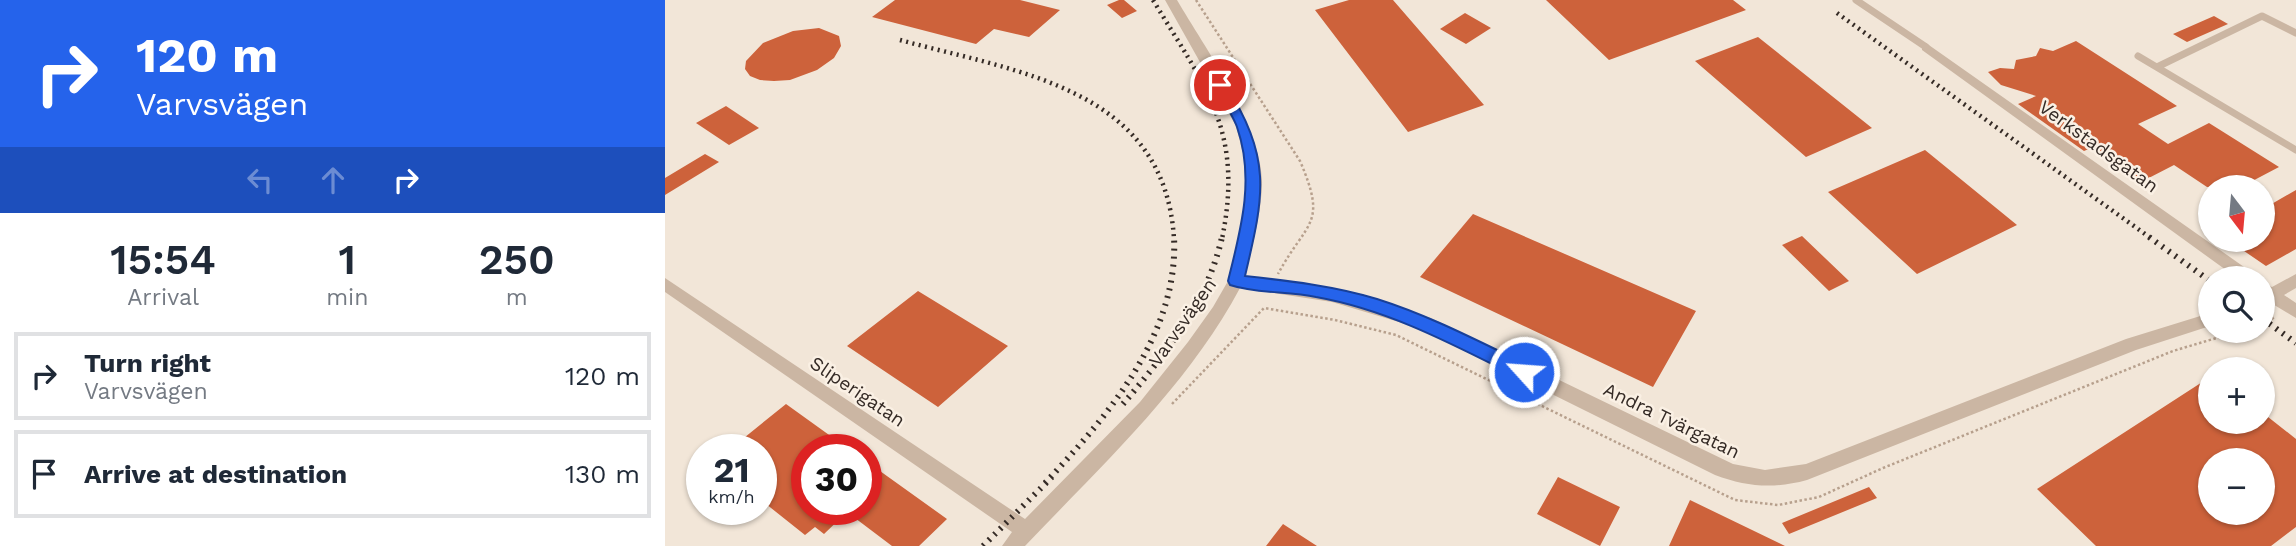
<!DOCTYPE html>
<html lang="en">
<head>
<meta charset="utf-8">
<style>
  :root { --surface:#fff; --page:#f6f6f7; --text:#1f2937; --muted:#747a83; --line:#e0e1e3 }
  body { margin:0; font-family:"Work Sans",sans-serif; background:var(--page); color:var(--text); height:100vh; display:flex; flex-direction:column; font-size:26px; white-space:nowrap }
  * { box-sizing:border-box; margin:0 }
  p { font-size:23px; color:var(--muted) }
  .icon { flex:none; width:38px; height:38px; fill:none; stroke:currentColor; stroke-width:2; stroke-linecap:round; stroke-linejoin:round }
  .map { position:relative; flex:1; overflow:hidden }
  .panel { display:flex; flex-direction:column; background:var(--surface); width:665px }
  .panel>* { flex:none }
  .hud { background:#2563eb; color:#fff; overflow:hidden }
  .needle { width:46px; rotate:164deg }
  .controls { position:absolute; left:1533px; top:175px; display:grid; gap:14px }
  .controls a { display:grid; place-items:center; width:77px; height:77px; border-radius:50%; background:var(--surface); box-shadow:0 2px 5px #0004; font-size:35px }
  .speed { position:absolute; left:21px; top:434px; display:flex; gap:14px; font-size:35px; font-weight:700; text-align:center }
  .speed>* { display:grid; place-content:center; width:91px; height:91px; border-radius:50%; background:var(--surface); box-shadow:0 2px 5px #0004; line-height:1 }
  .speed small { font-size:18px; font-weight:400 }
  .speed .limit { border:10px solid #d22; background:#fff; color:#111 }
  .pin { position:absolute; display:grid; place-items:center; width:60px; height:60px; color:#fff; margin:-30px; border:4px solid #fff; border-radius:50%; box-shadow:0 2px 7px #0007 }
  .me { position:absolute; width:77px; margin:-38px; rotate:296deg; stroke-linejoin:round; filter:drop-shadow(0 0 5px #0008) }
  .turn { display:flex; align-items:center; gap:24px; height:147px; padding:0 21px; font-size:32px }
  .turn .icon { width:91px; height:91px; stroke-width:2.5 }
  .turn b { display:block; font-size:49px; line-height:60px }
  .lanes { display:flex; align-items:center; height:66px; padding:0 21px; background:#0003; justify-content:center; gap:35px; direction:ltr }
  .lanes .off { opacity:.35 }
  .eta { display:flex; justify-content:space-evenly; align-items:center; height:119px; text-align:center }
  .eta b { font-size:42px; font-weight:600; line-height:49px }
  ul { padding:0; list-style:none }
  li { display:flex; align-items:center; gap:21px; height:88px; margin:0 14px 10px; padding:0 7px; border:4px solid var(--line); border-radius:0px }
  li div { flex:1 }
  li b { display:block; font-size:26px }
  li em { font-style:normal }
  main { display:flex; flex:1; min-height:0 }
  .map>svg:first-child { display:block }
  .building { fill:#cd623b; fill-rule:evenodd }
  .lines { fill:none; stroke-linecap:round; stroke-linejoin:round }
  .path { stroke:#b7a08d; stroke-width:2.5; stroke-dasharray:2.5 2.5; stroke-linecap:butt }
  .service { stroke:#cbb6a3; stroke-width:7 }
  .minor { fill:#cbb6a3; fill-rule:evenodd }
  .rail-far1 { stroke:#352b26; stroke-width:4.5; stroke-dasharray:2 4.5; stroke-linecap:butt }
  .rail { stroke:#352b26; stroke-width:6; stroke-dasharray:2 6; stroke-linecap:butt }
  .route { fill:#2563eb; stroke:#184099; stroke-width:2 }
  .labels { text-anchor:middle; stroke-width:5; stroke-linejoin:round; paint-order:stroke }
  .street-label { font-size:19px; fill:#352b26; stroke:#faf0e4 }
</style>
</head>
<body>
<main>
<section class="panel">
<div class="hud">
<div class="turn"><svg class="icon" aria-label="right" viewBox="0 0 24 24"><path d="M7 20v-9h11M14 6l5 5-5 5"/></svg><div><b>120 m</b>Varvsvägen</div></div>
<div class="lanes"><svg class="icon off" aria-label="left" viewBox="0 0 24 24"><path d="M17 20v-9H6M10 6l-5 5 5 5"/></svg><svg class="icon off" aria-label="ahead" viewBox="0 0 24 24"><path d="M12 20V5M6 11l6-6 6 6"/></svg><svg class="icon" aria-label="right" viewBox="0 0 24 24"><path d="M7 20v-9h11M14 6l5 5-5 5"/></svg></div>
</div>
<div class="eta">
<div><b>15:54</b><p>Arrival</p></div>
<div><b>1</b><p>min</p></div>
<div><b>250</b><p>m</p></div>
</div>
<ul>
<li><svg class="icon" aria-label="right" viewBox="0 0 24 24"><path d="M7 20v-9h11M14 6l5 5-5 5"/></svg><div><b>Turn right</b><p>Varvsvägen</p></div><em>120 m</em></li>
<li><svg class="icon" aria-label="arrive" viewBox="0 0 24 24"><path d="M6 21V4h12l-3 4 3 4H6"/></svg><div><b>Arrive at destination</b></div><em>130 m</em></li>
</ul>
</section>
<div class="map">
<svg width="1631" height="546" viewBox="0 0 1631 546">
  <rect width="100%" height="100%" fill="#f2e6d8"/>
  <path class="building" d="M230 0H355L395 10 364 37 329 29 311 44 207 17Z
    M454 0H459L472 11 457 18 442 5Z
    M684 0H728L819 105 743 132 650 10Z
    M881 0H1068L1081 10 944 60Z
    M800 13 826 28 801 44 775 29Z
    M1549 16 1563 24 1522 42 1508 34Z
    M154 28 174 36 176 46 169 58 152 70 125 80 109 81 95 80 85 76 80 69 81 61 98 43 128 31Z
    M1093 37 1207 128 1141 157 1030 61Z
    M1411 41 1512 106 1473 124 1503 144 1544 123 1614 167 1576 187H1542L1509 165 1476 182 1426 148 1419 151 1353 104 1371 96 1336 85 1323 72 1335 68 1349 69 1351 60 1371 56 1375 48 1388 51Z
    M61 106 94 128 64 145 31 123Z
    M1260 150 1352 225 1252 274 1163 192Z
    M40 154 54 162 0 195V178Z
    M1631 190V249L1601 266 1563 240H1598V209Z
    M808 214 1031 311 988 387 755 277Z
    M1137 236 1184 281 1164 291 1117 245Z
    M253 291 343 346 273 407 182 346Z
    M1545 377V422H1598V413L1631 439V527L1606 546H1431L1372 489ZM1545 460H1598V513H1545Z
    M121 404 185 450H142V509H201V461L282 519 254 546H227L182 512 159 534 150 527 140 535 96 500V450H64Z
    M893 477 955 507 935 546 872 514Z
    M1204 487 1212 498 1124 534 1117 523Z
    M1025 500 1120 546H1004Z
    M618 524 652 546H601Z"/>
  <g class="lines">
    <path class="path" d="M531 0 635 161C663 226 642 220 613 274
      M1598 324 1610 317
      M507 404 599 308 670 320 731 335 1070 500 1113 505 1154 497 1218 468 1508 351 1575 331"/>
    <path class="service" d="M1191 0 1261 47
      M1473 56 1631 150
      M1492 67 1597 16 1631 33"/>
    <path class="minor" d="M500 0H512C540 48 599 130 597 185 596 215 587 247 580 276L667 289 766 318 1068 464 1100 470 1141 464 1461 339 1545 313V326L1471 350 1142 480C1109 489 1082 487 1050 475L754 328 667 302 575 288C522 387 437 465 360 546H337L347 532 0 292V278L360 519 475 402 523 342 548 307 563 281 575 231 583 185 581 165 571 126Z
      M1261 43 1589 274 1591 278H1572L1257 50V44Z
      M1631 274V288L1619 295 1631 303V318L1606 303 1598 305V283L1607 287Z"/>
    <path class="rail-far1" d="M488 0C541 88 579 131 557 239
      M1172 13 1487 239
      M235 40C352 72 500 88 509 239"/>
    <path class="rail" d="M1484 237 1545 281
      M1598 319 1631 343
      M458 404C499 356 543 301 557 237
      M380 483C442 417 514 334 509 237
      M318 546 387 477"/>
  </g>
  <path class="route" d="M555 81 559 82C607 158 600 192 580 276 625 281 669 286 712 299 766 316 815 342 865 366L867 372 865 377 859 379 853 377C787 344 724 310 651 297 623 291 592 294 565 285L563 281C576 229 590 179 572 127 567 113 556 98 548 85Z"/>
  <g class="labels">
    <g class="street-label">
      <text transform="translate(1434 146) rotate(36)" y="7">Verkstadsgatan</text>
      <text transform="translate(517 322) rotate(-55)" y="7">Varvsvägen</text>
      <text transform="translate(193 391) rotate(34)" y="7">Sliperigatan</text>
      <text transform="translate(1007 420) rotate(26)" y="7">Andra Tvärgatan</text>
    </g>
  </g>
</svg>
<div class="controls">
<a><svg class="needle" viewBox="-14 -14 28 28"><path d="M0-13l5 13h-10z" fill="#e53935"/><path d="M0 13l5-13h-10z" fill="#747a83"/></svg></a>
<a><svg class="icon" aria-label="search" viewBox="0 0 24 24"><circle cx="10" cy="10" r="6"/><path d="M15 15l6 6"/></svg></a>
<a>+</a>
<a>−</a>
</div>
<div class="speed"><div>21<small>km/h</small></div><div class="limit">30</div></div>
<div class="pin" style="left:555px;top:85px;background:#d93025"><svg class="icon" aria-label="arrive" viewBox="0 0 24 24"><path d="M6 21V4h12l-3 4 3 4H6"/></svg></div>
<svg class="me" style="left:859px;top:372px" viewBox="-20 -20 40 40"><circle r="17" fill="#2563eb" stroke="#fff" stroke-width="3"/><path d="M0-11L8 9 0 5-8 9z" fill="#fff"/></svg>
</div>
</main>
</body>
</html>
